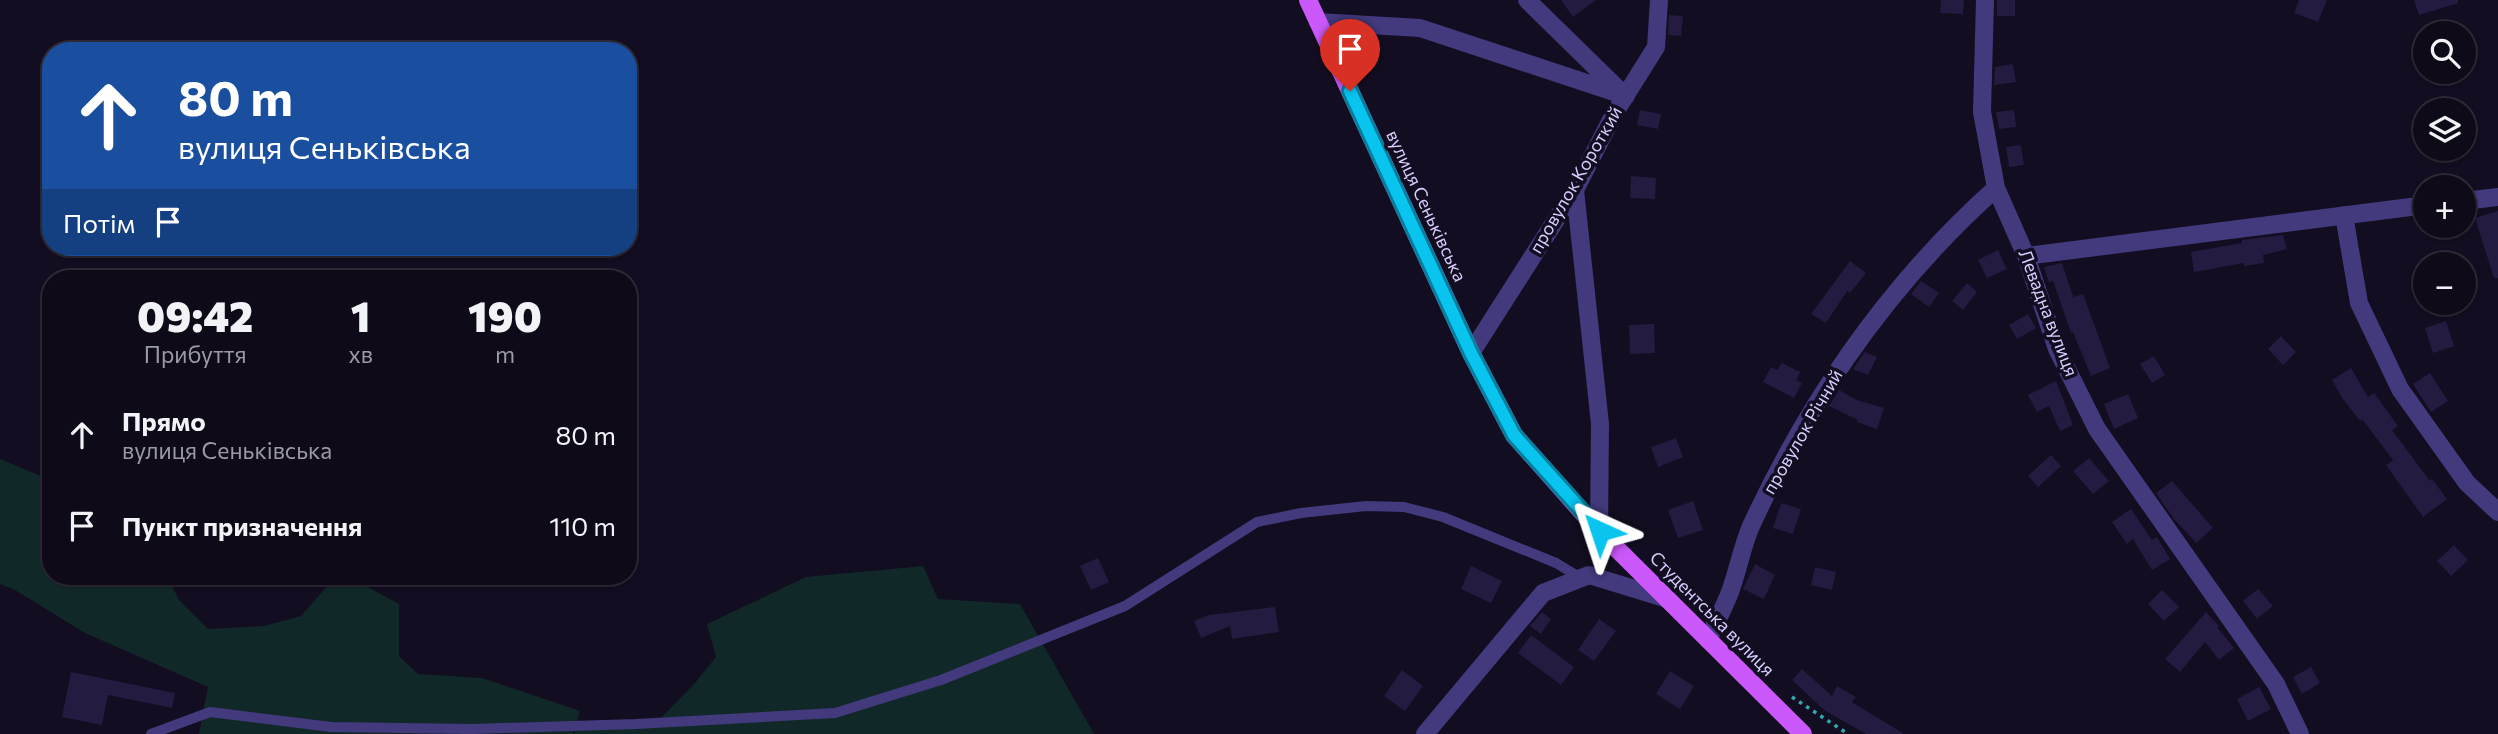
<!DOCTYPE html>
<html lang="uk">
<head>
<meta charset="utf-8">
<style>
  :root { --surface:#0e0a18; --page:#171321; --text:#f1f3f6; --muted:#9b9aa2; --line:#2e2b37 }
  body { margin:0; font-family:Commissioner,sans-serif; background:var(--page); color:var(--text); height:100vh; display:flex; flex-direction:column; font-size:26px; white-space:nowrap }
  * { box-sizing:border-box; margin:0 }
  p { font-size:23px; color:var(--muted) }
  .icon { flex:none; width:38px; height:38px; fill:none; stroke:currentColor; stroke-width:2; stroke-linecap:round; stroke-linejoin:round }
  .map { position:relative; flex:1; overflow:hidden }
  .panel { position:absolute; left:42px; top:270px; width:595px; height:315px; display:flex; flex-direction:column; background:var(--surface); border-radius:28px; box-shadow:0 2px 5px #0004,0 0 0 2px var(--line) }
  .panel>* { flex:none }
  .top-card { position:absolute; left:42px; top:42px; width:595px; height:214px; border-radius:28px; box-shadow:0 2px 5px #0004,0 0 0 2px var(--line); background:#1a4fa0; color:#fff; overflow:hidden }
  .fabs { position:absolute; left:2413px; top:21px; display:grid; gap:14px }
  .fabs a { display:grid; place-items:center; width:63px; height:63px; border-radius:50%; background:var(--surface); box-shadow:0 2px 5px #0004,0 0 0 2px var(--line); font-size:35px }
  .pin { position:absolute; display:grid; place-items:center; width:60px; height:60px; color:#fff; margin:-72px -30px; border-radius:50% 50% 50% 0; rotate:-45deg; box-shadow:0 0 7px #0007 }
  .pin .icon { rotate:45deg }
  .me { position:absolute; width:77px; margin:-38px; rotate:318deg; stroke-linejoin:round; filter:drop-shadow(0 0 5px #0008) }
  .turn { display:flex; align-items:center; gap:24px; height:147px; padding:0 21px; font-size:32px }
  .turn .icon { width:91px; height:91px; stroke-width:2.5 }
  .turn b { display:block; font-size:49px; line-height:60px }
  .then { display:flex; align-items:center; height:66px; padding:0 21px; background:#0003; gap:14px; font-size:26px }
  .eta { display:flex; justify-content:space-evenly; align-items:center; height:119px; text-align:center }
  .eta b { font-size:42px; font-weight:800; line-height:49px }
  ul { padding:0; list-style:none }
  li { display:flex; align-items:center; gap:21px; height:91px; padding:0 21px }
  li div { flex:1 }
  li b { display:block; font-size:26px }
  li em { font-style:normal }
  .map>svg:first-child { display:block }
  .green { fill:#112829 }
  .building { fill:#251a40 }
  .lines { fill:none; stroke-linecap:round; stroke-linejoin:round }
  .path { stroke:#31aaad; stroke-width:3.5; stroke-dasharray:3.5 5; stroke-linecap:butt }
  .lane { stroke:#423a7d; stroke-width:10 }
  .street { stroke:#423a7d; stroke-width:18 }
  .primary { stroke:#cb58fa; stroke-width:18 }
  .route-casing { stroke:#057f9b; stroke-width:18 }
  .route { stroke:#08c4ef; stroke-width:12 }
  .labels { text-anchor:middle; stroke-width:7; stroke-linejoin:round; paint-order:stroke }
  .street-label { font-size:18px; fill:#d7cefd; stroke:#120d20 }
</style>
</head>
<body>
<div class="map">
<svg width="2498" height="734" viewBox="0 0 2498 734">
  <rect width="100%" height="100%" fill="#120d20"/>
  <path class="green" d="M0 459 51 480V576H167L179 600 208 629 264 626 301 616 331 582 364 585 399 604V656L418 674 482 678 580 711 573 734H199L208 687 85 633 15 590 0 584Z
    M923 566 938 599 1020 604 1094 734H574L577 726 656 723 695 683 716 657 707 624 806 577Z"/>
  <path class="building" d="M1561 0H1596L1573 17Z
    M1941 0H1964L1963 14 1940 13Z
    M1997 0H2015V16H1997Z
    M2299 0H2327L2318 22 2294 13Z
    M2414 0H2458V3L2419 15Z
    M1669 15 1683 16 1681 36 1668 35Z
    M2013 64 2016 82 1994 85 1995 67Z
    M1640 110 1661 114 1658 129 1637 125Z
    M2014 110 2016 127 1999 129 1996 112Z
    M2021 145 2024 165 2009 167 2006 147Z
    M1631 176 1656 178 1655 199 1630 198Z
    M2498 211V278H2494L2475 218Z
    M2283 235 2287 249 2263 255 2264 263 2244 266V263L2194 272 2191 252 2242 243V240Z
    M1998 250 2007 269 1987 278 1978 260Z
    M1850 261 1866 273 1850 293 1847 291 1826 323 1811 314Z
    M2062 263 2073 297 2083 294 2110 368 2091 376 2073 332 2071 333 2053 281 2049 282 2044 267Z
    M1921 281 1939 293 1929 307 1911 294Z
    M1967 283 1977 292 1963 310 1952 301Z
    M2028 314 2036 328 2017 339 2009 325Z
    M2446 321 2454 346 2433 353 2425 328Z
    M1654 324 1655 353 1630 354 1629 325Z
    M2281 336 2296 352 2283 365 2268 349Z
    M1865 352 1877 357 1868 375 1853 369Z
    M2154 356 2165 375 2152 383 2140 364Z
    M1782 363 1800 372 1796 380 1802 383 1794 398 1763 382 1771 367 1777 370Z
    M2351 368 2368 397 2374 393 2398 426 2392 430 2430 481 2432 479 2447 499 2423 517 2386 465 2393 460 2362 419 2360 421 2342 398 2332 380Z
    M2430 373 2448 401 2431 412 2413 384Z
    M2056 381 2073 425 2060 431 2049 406 2037 412 2028 395Z
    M1839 390 1857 400 1884 408 1877 429 1857 422 1858 420 1829 406Z
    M2128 394 2138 418 2114 429 2104 404Z
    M1676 438 1683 457 1658 467 1651 447Z
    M2051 455 2061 466 2038 487 2028 476Z
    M2089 458 2109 481 2093 494 2073 471Z
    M2172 481 2213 528 2196 543 2174 519 2156 493Z
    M1693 501 1703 530 1678 538 1668 510Z
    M1781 503 1801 509 1793 534 1773 528Z
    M2131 509 2152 540 2157 537 2170 559 2152 570 2133 539 2127 544 2112 522Z
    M2454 545 2468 560 2451 576 2437 561Z
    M1098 558 1109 582 1091 590 1080 566Z
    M1755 564 1775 575 1764 599 1743 589Z
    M1471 566 1502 581 1491 603 1461 589Z
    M1815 567 1836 572 1832 590 1811 585Z
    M2258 589 2273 606 2257 619 2243 601Z
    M2162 590 2179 607 2164 621 2148 604Z
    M1275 607 1279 632 1232 639 1230 626 1201 638 1194 621 1209 615Z
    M1542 612 1551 619 1541 634 1530 626Z
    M2206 612 2219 626 2217 627 2234 648 2219 660 2205 642 2180 672 2165 659Z
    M1599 619 1616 631 1594 661 1578 650Z
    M1531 635 1574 667 1561 685 1518 653Z
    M2311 667 2320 683 2302 694 2293 677Z
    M1802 669 1832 696 1837 686 1856 697 1852 702 1904 734H1866L1824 710 1792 680Z
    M1402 670 1423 686 1405 711 1384 696Z
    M1670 671 1694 686 1680 709 1656 694Z
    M71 672 175 693 172 708 108 695 102 725 62 717Z
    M2259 687 2271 709 2248 721 2237 699Z"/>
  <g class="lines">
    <path class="path" d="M1792 697 1848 734"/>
    <path class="lane" d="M151 734 210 712 331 727 472 729 636 724 835 713 941 680 1125 606 1257 522 1301 513 1366 506 1404 507 1443 517 1556 563 1581 578"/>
    <path class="street" d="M1527 0 1623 94
      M1985 0 1982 112 1996 188 2026 256 2057 349 2097 429 2276 684 2300 734
      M1318 22 1420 28 1626 96
      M1575 190 1600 424 1599 531
      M2464 201 2498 197
      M2344 215 2359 303 2400 389 2467 483 2498 512
      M2026 256 2426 205
      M1471 353 1575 190 1614 114 1656 47 1659 0
      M1708 640C1715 624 1724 608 1730 592 1738 570 1742 547 1751 526 1810 398 1891 282 1996 188
      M1425 734 1543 593 1589 575 1664 598"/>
    <path class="primary" d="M1308 0 1471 353 1514 435 1599 531 1803 734"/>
  </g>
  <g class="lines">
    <defs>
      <path id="route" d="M1350 91 1471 353 1514 435 1600 531"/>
    </defs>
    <use href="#route" class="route-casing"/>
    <use href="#route" class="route"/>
  </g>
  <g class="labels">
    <g class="street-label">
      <text transform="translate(1576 180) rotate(-60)" y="6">провулок Короткий</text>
      <text transform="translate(1426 206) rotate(65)" y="6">вулиця Сенькiвська</text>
      <text transform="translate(2048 313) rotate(69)" y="6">Левадна вулиця</text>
      <text transform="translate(1803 432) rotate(-60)" y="6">провулок Річний</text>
      <text transform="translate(1712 614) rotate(45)" y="6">Студентська вулиця</text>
    </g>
  </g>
</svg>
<div class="fabs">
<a><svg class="icon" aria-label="search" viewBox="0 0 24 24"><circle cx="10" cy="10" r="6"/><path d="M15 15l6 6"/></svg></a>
<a><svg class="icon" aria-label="layers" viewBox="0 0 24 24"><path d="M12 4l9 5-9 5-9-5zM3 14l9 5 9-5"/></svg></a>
<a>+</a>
<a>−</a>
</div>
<div class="pin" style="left:1350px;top:91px;background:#d93025"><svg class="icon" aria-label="arrive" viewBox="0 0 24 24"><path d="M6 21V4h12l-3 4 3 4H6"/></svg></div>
<svg class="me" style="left:1600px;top:531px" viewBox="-20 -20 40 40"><path d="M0-17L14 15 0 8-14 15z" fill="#08c4ef" stroke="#fff" stroke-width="4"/></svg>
<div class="top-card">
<div class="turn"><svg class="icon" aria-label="ahead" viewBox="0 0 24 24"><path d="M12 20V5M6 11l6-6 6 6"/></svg><div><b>80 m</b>вулиця Сенькiвська</div></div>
<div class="then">Потім<svg class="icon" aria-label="arrive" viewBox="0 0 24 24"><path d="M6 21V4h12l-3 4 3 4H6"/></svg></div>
</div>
<section class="panel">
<div class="eta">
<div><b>09:42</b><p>Прибуття</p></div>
<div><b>1</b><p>хв</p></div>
<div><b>190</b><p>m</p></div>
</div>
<ul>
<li><svg class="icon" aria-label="ahead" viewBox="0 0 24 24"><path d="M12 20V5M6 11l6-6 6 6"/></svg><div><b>Прямо</b><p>вулиця Сенькiвська</p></div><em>80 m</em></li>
<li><svg class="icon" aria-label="arrive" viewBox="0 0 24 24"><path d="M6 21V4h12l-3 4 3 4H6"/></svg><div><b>Пункт призначення</b></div><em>110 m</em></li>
</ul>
</section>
</div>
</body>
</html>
